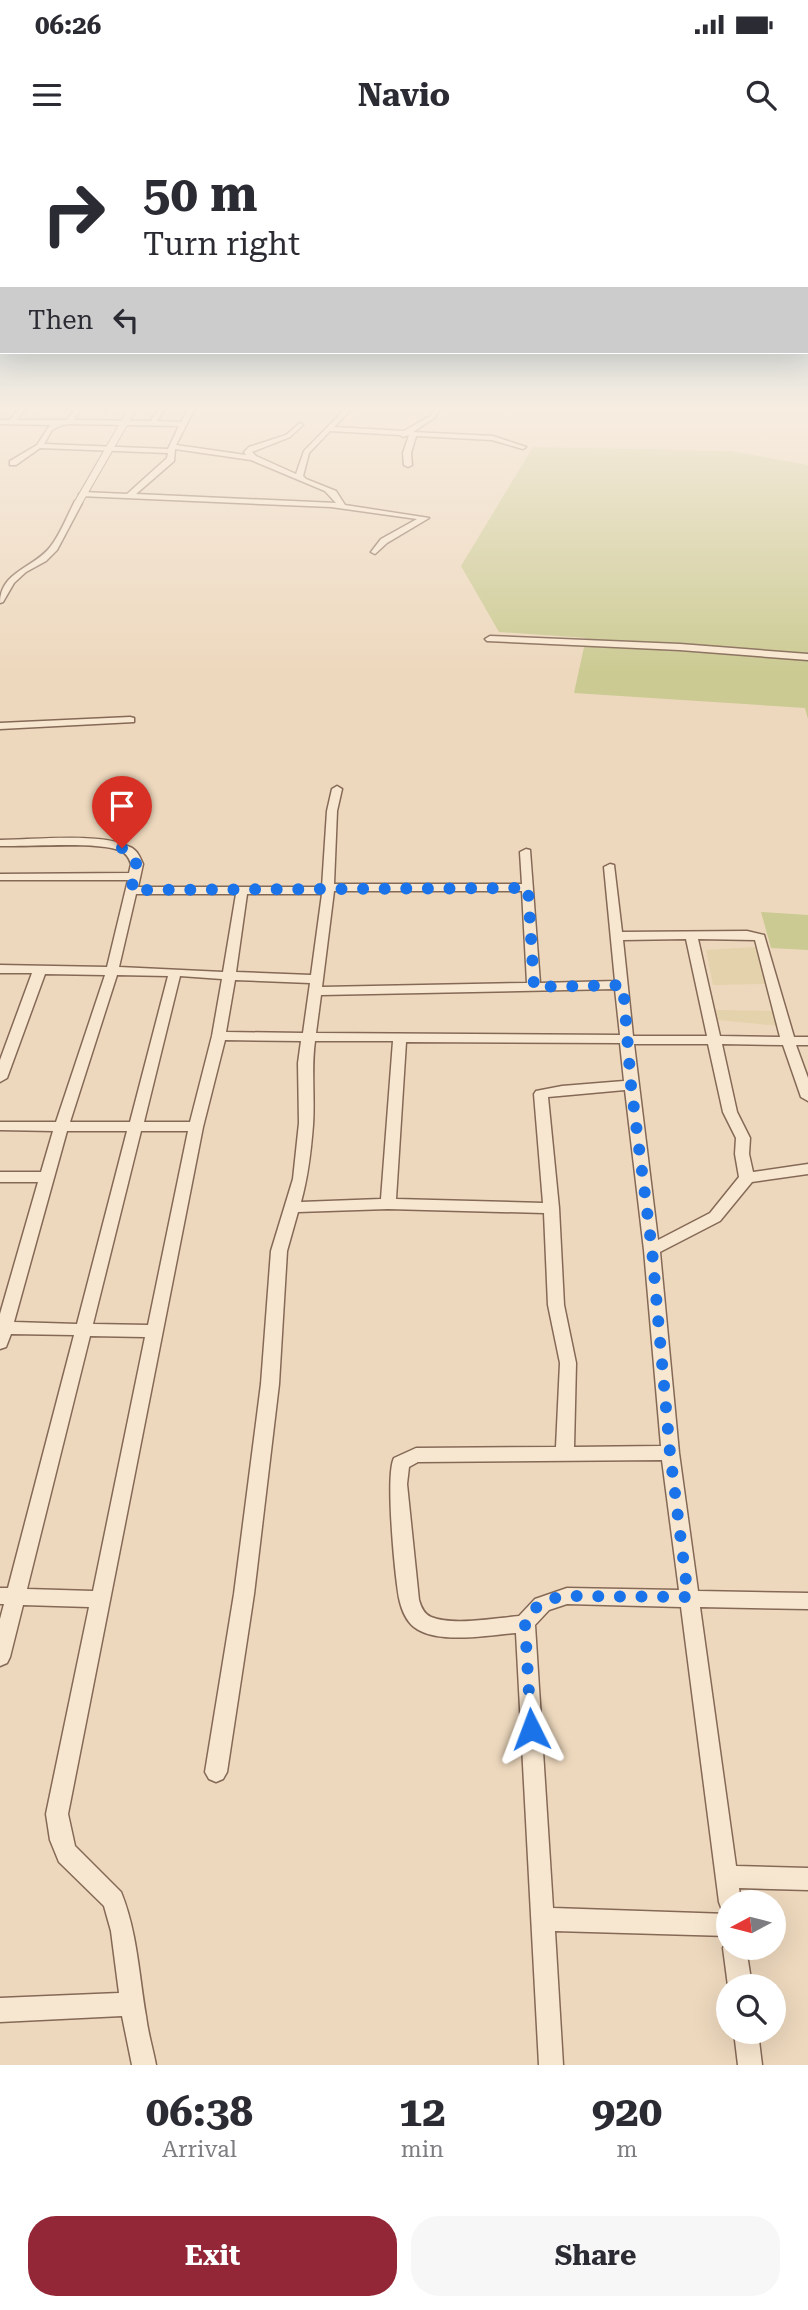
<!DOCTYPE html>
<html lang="en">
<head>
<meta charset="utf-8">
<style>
  :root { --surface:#fff; --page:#f7f7f7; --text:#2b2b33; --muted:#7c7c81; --accent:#942737 }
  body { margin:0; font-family:"Roboto Serif",serif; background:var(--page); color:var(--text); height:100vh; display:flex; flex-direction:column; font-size:26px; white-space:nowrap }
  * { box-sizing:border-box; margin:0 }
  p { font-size:23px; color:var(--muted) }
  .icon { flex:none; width:38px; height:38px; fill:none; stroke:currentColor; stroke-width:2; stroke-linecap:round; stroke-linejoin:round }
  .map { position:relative; height:1925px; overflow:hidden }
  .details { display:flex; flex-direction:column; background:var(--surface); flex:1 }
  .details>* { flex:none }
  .hud { position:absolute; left:0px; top:0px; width:808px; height:214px; box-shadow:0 7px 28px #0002; background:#fff; color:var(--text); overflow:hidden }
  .needle { width:46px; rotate:263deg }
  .tools { position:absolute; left:716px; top:1750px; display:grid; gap:14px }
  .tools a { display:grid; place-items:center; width:70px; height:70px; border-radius:50%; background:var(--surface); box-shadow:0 7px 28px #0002; font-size:35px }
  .pin { position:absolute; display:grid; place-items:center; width:60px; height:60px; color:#fff; margin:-72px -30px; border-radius:50% 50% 50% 0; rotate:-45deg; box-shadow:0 0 7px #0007 }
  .pin .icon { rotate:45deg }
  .me { position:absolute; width:77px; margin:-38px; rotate:357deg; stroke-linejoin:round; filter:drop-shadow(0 0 5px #0008) }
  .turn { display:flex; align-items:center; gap:24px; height:147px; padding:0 28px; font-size:32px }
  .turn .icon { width:91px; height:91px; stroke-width:2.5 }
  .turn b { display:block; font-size:49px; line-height:60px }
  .then { display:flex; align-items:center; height:66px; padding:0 28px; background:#0003; gap:14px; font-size:26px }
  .eta { display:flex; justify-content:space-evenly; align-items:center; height:119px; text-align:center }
  .eta b { font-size:42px; font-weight:700; line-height:49px }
  .cta { display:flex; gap:14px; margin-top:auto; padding:14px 28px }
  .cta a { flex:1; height:80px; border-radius:28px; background:var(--accent); color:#fff; font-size:28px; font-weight:700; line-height:80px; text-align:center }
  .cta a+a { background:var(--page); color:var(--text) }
  .status { display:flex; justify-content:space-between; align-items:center; height:49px; padding:0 35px; background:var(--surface); direction:ltr }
  .status svg { height:19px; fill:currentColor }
  header { display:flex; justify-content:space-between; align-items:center; height:91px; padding:0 28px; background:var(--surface); font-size:32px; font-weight:700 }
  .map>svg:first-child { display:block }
  .farmland { fill:#e3d2ab }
  .green { fill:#cbca92 }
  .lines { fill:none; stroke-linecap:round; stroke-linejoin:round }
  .minor-casing { stroke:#856957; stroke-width:3 }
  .tertiary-casing { stroke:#856957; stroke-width:2 }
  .minor { fill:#f8e7d0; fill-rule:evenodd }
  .tertiary { fill:#f8e7d0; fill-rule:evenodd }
  .route { stroke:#1a73e8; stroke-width:12; stroke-dasharray:0 21.6 }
</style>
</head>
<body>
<div class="status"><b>06:26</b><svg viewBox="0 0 49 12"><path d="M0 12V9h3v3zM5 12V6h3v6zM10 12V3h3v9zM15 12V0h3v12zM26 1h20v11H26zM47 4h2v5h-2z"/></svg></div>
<header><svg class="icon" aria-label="menu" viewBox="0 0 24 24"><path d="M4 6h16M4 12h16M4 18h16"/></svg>Navio<svg class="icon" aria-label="search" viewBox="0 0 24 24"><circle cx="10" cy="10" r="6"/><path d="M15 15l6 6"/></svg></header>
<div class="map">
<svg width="808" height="1925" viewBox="0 0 808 1925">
  <rect width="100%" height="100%" fill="#edd8bd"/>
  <path class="farmland" d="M755 807 768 844 713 845 706 810Z
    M716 870 775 871 780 886 718 880Z"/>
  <path class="green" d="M533 307 730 311 808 325V579L805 568 574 553 586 498 499 492 461 426Z
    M761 772 808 775V810L771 808Z"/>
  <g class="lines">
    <defs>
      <path id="minor" d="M21 266H27L17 280H67L75 269H49L47 266H108L106 269H81L74 280 151 281 160 266H166L157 281 181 282 190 266H196L176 305 246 315 244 312 249 307 286 295 300 283 303 285 290 297 252 312 256 316 296 334 304 311 348 266H354L334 287 404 291 430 276 437 266H443L434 278 413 292 493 296 526 307 523 309 492 300 416 296 411 313 412 325 408 327 404 325 403 313 409 295 403 297 400 295 330 291 309 313 303 336 306 339 336 351 345 365 429 378 387 403 375 414 371 412 381 399 417 379 331 367 80 356 79 354 83 352 127 354 167 318 168 313 40 308 16 325H10V321L37 305 50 285 0 284V280H10ZM62 285 69 284 179 286 168 309 44 304 52 290ZM175 309 251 320 325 351 336 363 136 354 174 321Z
        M75 361 82 363 57 410 46 421 26 432 14 443 3 462 0 463C0 431 35 428 51 406 61 393 67 376 75 361Z
        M490 496 680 504 808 514V520L680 510 487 501 485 499Z
        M130 577 134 578V582L0 589V583Z
        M337 646 342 649 337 671 334 744H522L520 712 526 709 530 710 540 843 615 841 604 727 610 724 614 725 622 792 747 791 764 795 794 897H808V905H796L808 938V961L801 957 783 905 722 904 737 972 750 998 749 1014 753 1032 808 1024V1034L752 1042 720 1081 660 1112 679 1313 698 1451 808 1453V1469L700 1467 736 1726 808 1728V1750L739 1748 741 1762H728V1772L722 1770 719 1762 681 1467 567 1464 549 1470 535 1485 553 1768 728 1774V1796L555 1791 563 1925H539L516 1493C488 1495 437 1505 414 1487 406 1481 401 1468 399 1458 395 1435 385 1335 394 1318L416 1308 556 1307 560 1223 548 1165 544 1073 388 1069 298 1072 287 1111 279 1244 254 1454 227 1632 223 1639 216 1642 209 1639 205 1632 234 1454 261 1244 271 1111 293 1039 299 983 298 923 301 901 225 900 203 987 68 1674 75 1706 121 1752C137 1791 139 1835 146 1876 148 1893 153 1909 156 1925H132L122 1876 0 1882V1858L119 1853 111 1791 104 1766 59 1722 50 1700 46 1674 89 1467 23 1465 10 1517 7 1523 0 1526V1479L4 1464H0V1448H8L74 1195 11 1194 6 1207 0 1209V1174L38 1042H0V1032H41L53 991 0 990V982H56L105 835 45 834 7 938 0 942V920L32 833H0V825L107 827 128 740H0V734L129 733 131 724C129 718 127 714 121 711 99 701 27 707 0 706V700C33 700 102 692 130 707 137 710 140 717 143 724L138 747H322L327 671 332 649ZM334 751H522L527 843 322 847ZM136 754H236L223 832 119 827ZM247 754H322L311 835 236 832ZM686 799 707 896H633L623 800ZM698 799 755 800 780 897 720 896ZM117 835 168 836 130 982H70ZM180 836 222 839 212 896 190 982H144ZM235 840 310 843 303 893 226 892ZM615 849 620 895 316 893 321 855ZM315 901H393L381 1059 301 1062C308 1037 311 1011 313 985 315 956 311 929 315 901ZM406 902 620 903 624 941 562 946 536 951 534 954 543 1063 396 1059ZM634 904H708L723 972 736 998 735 1014 739 1037 710 1073 658 1100ZM625 950 644 1110 661 1306 574 1307 576 1223 564 1165 559 1068 548 957ZM67 991H127L77 1184 14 1182ZM141 991H188L148 1185 93 1184ZM90 1196 145 1197 93 1451 27 1449ZM662 1320 679 1450 567 1448 535 1459 519 1476C496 1478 453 1486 431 1477 424 1474 421 1467 419 1460L407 1344 409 1327 418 1322Z
        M728 1799V1808H746L752 1846H728L723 1808Z
        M734 1892H758L762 1925H738Z"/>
      <path id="tertiary" d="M130 266H138L82 363 75 365 74 363Z"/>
    </defs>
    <use href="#minor" class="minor-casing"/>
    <use href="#tertiary" class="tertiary-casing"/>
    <use href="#minor" class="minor"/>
    <use href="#tertiary" class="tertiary"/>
  </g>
  <linearGradient id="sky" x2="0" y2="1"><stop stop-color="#8bb8d2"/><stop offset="0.5" stop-color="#f7ede1"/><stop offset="1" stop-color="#f7ede1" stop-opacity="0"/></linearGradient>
  <rect width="808" height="535" fill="url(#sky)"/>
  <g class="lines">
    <path class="route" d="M122 708C143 720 136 729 131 750L528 748 534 847 623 845 631 945 652 1110 670 1313 688 1457 568 1456 549 1459 534 1469 525 1484 531 1589"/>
  </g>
</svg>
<div class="tools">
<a><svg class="needle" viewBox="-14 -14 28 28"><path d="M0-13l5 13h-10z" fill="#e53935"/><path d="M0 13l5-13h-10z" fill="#7c7c81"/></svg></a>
<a><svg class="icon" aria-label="search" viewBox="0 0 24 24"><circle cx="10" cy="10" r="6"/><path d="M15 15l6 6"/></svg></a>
</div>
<div class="pin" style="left:122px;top:708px;background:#d93025"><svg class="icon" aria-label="arrive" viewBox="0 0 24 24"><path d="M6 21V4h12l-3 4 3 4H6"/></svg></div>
<svg class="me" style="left:531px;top:1589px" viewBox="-20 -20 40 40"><path d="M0-17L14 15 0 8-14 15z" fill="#1a73e8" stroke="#fff" stroke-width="4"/></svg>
<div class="hud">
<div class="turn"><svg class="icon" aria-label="right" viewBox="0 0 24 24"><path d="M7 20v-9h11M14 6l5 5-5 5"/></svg><div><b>50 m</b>Turn right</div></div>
<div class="then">Then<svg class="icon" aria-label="left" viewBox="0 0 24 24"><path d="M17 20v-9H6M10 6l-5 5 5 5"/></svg></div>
</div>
</div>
<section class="details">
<div class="eta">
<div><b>06:38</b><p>Arrival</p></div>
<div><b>12</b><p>min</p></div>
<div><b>920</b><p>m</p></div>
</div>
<div class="cta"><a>Exit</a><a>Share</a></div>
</section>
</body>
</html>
